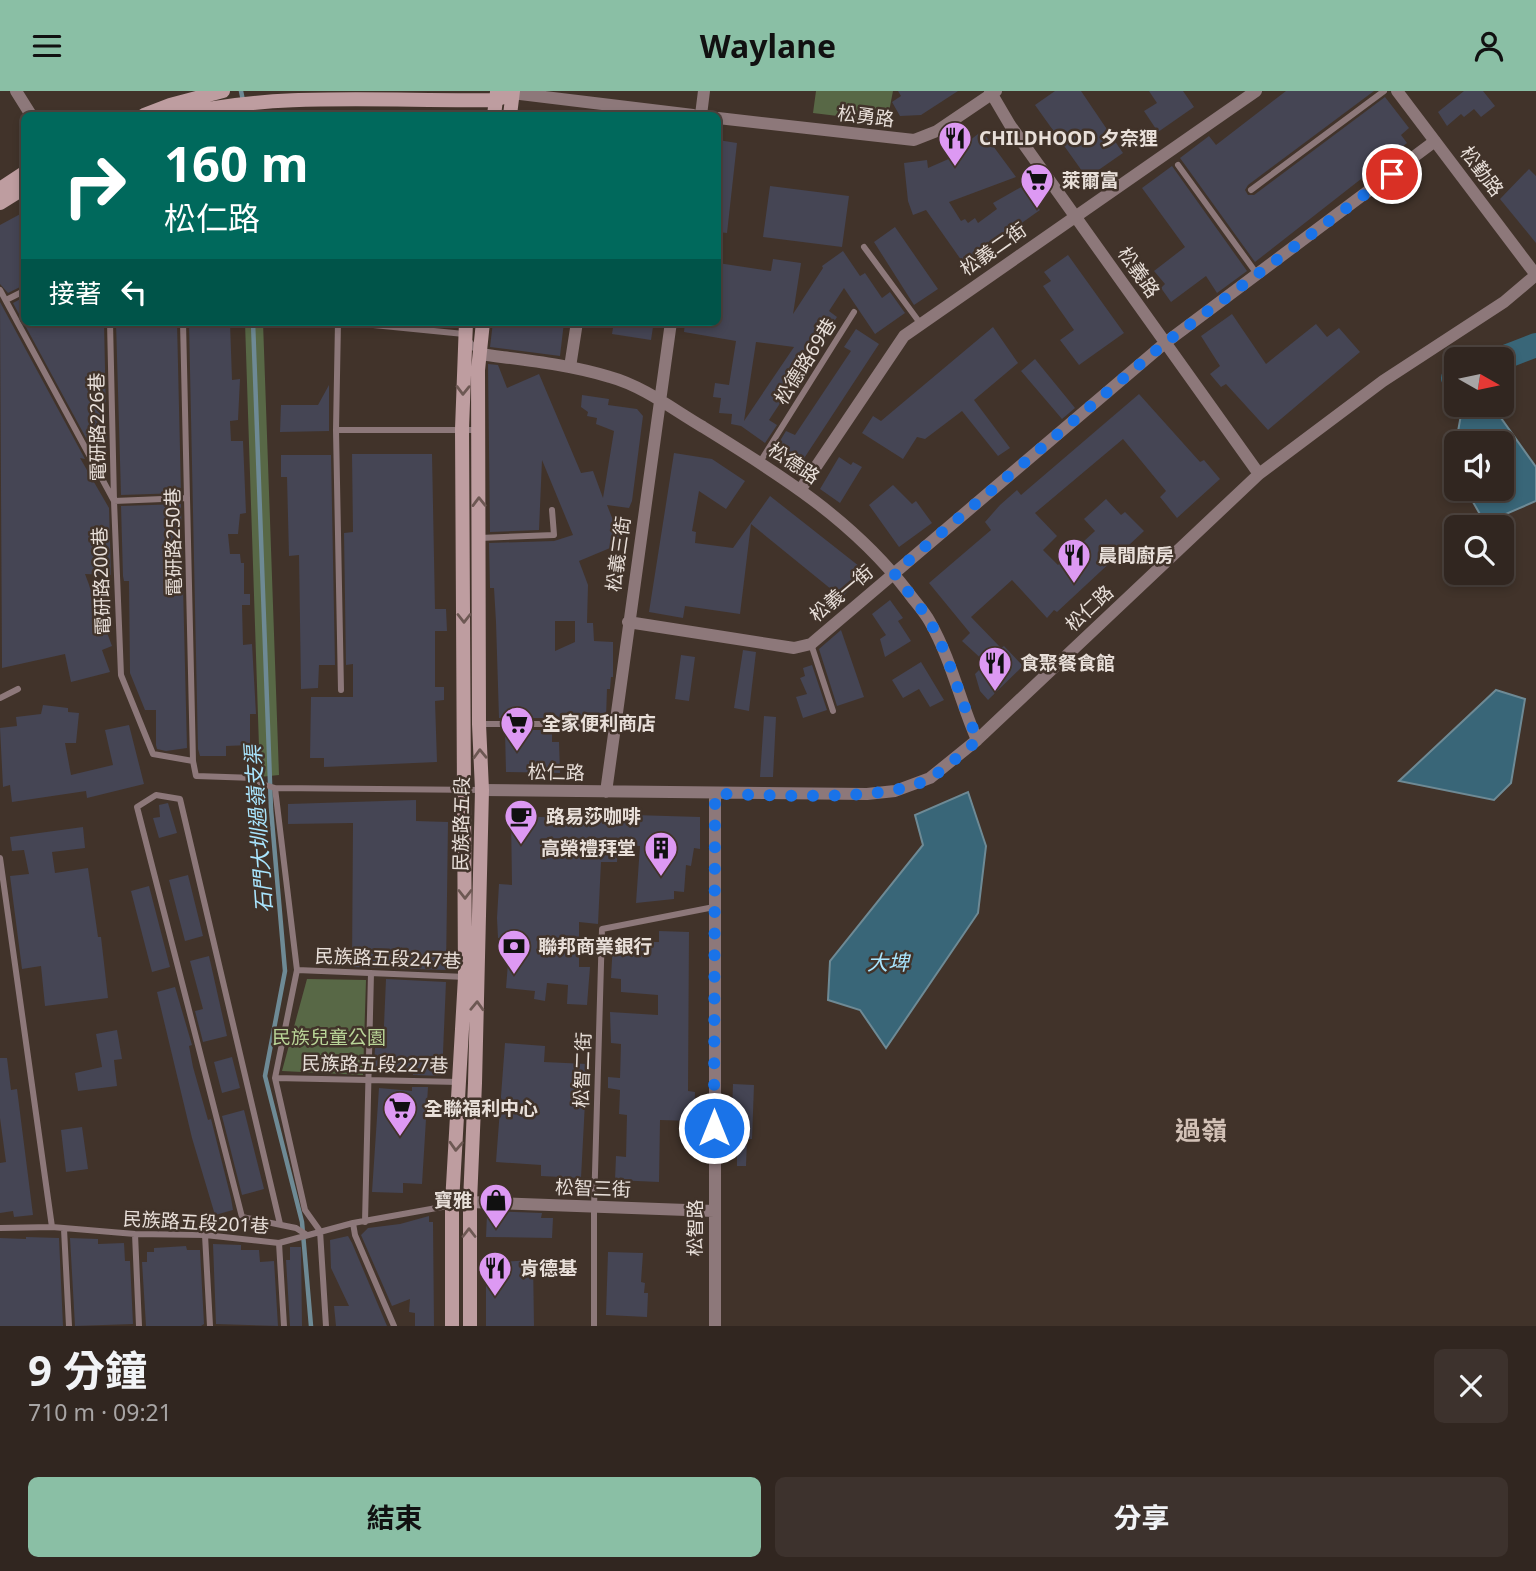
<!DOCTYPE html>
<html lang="zh-TW">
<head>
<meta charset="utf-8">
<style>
  :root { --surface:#312620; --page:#3d322d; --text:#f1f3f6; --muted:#a8a5a5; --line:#4c433e; --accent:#8abfa5 }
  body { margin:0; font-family:"Noto Sans","Noto Sans TC",sans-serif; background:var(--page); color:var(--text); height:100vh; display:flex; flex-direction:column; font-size:26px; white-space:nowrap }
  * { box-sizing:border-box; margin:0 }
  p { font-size:23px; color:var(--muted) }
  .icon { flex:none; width:38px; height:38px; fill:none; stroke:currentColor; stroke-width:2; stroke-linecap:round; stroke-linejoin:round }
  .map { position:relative; height:1235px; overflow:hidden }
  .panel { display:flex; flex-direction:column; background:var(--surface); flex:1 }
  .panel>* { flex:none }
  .hud { position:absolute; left:21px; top:21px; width:700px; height:214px; border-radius:10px; box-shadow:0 4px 10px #0003,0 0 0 2px var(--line); background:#00695c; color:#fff; overflow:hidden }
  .needle { width:46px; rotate:99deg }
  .controls { position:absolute; left:1444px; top:256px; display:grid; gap:14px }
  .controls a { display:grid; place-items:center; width:70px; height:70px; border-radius:10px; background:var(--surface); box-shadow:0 4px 10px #0003,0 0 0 2px var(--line); font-size:35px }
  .pin { position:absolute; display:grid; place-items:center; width:60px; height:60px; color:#fff; margin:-30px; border:4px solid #fff; border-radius:50%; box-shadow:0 2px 7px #0007 }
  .me { position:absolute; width:77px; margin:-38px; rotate:0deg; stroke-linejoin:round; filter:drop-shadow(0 0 5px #0008) }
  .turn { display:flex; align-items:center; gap:24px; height:147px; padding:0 28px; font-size:32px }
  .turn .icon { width:91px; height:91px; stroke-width:2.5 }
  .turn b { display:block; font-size:49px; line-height:60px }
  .then { display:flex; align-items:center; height:66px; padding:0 28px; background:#0003; gap:14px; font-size:26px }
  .round { display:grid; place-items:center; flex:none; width:74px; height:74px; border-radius:10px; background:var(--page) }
  .overview { display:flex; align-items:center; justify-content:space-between; height:119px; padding:0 28px }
  h1 { font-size:42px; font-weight:700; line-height:52px }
  .primary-button { display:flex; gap:14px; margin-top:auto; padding:14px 28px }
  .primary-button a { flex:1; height:80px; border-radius:10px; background:var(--accent); color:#111; font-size:28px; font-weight:700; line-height:80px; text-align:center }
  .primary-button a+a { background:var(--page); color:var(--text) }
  header { display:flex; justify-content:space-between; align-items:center; height:91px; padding:0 28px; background:var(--accent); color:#111; font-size:32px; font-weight:700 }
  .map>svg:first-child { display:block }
  .green { fill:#586846 }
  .water { fill:#396678; stroke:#6e8a95; stroke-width:2 }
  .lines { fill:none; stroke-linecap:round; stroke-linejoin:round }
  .stream { stroke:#6e8a95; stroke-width:4.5 }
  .river { stroke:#396678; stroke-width:24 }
  .building { fill:#454554; fill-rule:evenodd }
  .lane { stroke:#8d787a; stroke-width:6 }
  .street { stroke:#8d787a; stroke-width:12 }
  .secondary { stroke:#be9da0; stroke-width:14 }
  .oneway { stroke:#6d5853 }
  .route { stroke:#1a73e8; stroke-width:12; stroke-dasharray:0 21.6 }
  .labels { text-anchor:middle; stroke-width:5; stroke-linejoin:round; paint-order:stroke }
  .street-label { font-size:19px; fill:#e8dfd9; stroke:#41332a }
  .poi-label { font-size:19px; font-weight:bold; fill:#e8dfd9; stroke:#41332a; text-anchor:start }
  .park-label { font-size:19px; fill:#b9d497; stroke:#41332a }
  .water-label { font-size:21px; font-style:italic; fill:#a9e5fe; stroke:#41332a }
  .district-label { font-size:26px; font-weight:bold; fill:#d2c1b6; stroke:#41332a }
</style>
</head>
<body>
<header><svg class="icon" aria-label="menu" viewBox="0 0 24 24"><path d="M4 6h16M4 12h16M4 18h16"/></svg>Waylane<svg class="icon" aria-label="person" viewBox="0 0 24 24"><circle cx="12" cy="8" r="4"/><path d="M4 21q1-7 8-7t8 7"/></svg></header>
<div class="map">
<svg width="1536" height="1235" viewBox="0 0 1536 1235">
  <rect width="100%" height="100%" fill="#41332a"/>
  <path class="green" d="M816 0H893L887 31 813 22Z
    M245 231H263L279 684 260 686Z
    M307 888 366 889 363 984 282 980Z"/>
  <path class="water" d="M1463 313H1491L1536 376V410L1485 432 1465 397H1502V352H1456V381L1452 373Z
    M1496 599 1525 608 1511 692 1494 709 1399 690Z
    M968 701 986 755 978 822 886 957 860 919 828 909 830 870 923 754 915 724Z"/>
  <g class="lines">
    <path class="stream" d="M241 0 246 24
      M253 231 271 718 285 880 265 985 302 1131 311 1235"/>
    <path class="river" d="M1500 268 1536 254
      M1453 287 1456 286"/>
  </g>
  <path class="building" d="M898 0H958L921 24 900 25 892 11 901 5Z
    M1055 0H1081L1123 62 1087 87 1035 14Z
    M1149 0H1183L1194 16 1158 41 1144 20 1157 12Z
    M1286 0H1374L1248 94 1245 99 1248 104H1254L1385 6 1409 37 1401 44 1407 52 1255 171 1180 67 1209 45 1216 54Z
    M1464 0H1483L1495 15 1481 26 1474 18 1464 26 1461 23 1447 35 1438 21Z
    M982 40 1016 86 949 111 961 130 965 128 968 132 975 127 978 132 997 118 993 112 1023 95 1040 119 964 173 926 119 913 124 908 110 904 72 927 69 928 77 960 63 957 59Z
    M718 49 737 52 727 142 718 141Z
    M1172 75 1247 180 1217 202 1206 185 1171 211 1161 197 1165 193 1154 180 1185 156 1142 97Z
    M1529 78 1536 85V152L1500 108Z
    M770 95 849 105 842 156 763 146Z
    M24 121V194L8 202 0 193V134Z
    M895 136 938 198 914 214 874 151Z
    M843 160 860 185 865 182 882 207 890 201 905 222 875 243 844 197 829 220 837 226 769 329 777 334 765 352 741 335 731 333 732 323 719 322 721 307 713 306 715 292 729 294 736 250 684 241 685 231H718V172L771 180 773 168 801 172 793 223 823 177 822 175ZM756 251 794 256 744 330Z
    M1068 164 1124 242 1079 274 1060 249 1074 239 1043 195 1051 190 1044 181Z
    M24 206V231H104L107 371H99L13 212Z
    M0 211 85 368 80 367 109 417 111 484 85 483 112 555 102 559 110 581 71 591 65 563 2 577Z
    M1232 223 1266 273 1316 233 1327 246 1339 237 1360 261 1268 339 1226 293 1221 296 1210 283 1220 275 1201 245Z
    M116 231H177L181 402 121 404Z
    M189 231H230L232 289 240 288 238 329 230 330 231 350H243L246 422 240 423 238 443H228L230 463H240L241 472H244V503H250V514H242L243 554 252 553 256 623H250V654L226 655V665H200L198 658Z
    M493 231H564L560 265 490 256Z
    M614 231 653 236 651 249 612 243Z
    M993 236 1018 272 974 309 1010 357 998 365 962 320 925 348 917 346 903 368 862 342 873 325 881 330Z
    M856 238 879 253 799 375 775 358 786 340 795 344 851 260 844 256Z
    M1035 268 1075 317 1062 328 1021 280Z
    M488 273 498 274 507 297 539 283 581 382 593 380 603 407 614 340 596 333 597 327 587 325 588 321 581 316 582 304 609 308 608 314 637 318 643 325 632 410 629 417 607 414 622 452 579 470 588 494 587 532H593L594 550 613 551V586H611L610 598H607L606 627H499L496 531 494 497H490L489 452 554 450 573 444 542 369 539 439 490 441ZM555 530H575V551L555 560Z
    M329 294V340L280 341 281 314H318Z
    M1139 303 1200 371 1204 369 1220 388 1177 427 1160 406 1166 400 1123 348 1035 422 1057 445 1043 459 1058 474 1095 440 1084 428 1106 408 1121 424 1125 421 1144 440 1057 521 1054 519 1047 527 1012 489 971 526 1001 557 1004 555 1023 575 988 609 980 600 975 583 986 572 962 550 970 542 929 492 991 439 985 431 1000 414 1017 399 1021 404Z
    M674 362 712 368 745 390 726 418 699 400 692 440 696 441 695 452 733 457 770 405 864 479 842 507 751 433 740 523 685 515 683 527 649 521Z
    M352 363H432L435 518H446L447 540H435V596H444V609L435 610 437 671 324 676V667H310L311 606H353V573L346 574 344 442 353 441Z
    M281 364H331L335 574H319L318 597 301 598 299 464 289 465 287 386H281Z
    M839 366 851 374 853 371 862 376 840 412 820 398Z
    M893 394 912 413 916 410 932 432 899 456 869 414Z
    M181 413 187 657 166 660 157 658 156 654V619H145L130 582 129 490H124L123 485 121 415Z
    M890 509 903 527 898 530 911 550 885 566 880 548 886 544 872 523Z
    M841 539 864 606 837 615 819 558Z
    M743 559 756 561 749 620 734 617Z
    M681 564 695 566 689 610 675 608Z
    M921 571 944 609 930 616 919 598 903 607 892 589Z
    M812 574 827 619 803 627 796 606 807 603 800 587 805 585 803 577Z
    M43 614 68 617V621L79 622 76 652H65L71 684 113 674 105 639 129 634 144 693 87 707 86 700 12 711 10 694 3 696 0 637 17 635 16 626 41 623Z
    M764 625 776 626 773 686H760Z
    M505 639H552V651H559L560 682 506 681Z
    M416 709V730L448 731 446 879 352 876 353 732 288 733V713Z
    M168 712 177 742 159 747 153 727 160 726 159 714Z
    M634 724 700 726V758L694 757 691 775 686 774 684 801 674 800V808L636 812 640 755 618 754 617 771H601L598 833 579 831V876H590L587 914 567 913 568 894 547 892 545 910 534 908 535 900 506 897 510 847H498L497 827 499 793 512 794 511 725 633 729Z
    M83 736 85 757 52 761 55 782 88 777 98 846H101L108 907 45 915 41 875 22 878 10 785 29 783 24 759 12 760 10 746Z
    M188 784 203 845 185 850 169 789Z
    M149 795 170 876 152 881 131 800Z
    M659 840 689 841 688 1000 695 1001 694 1030 660 1029 659 1091 615 1089 616 1065 626 1066 627 1024 619 1023 620 999 608 997V986L620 987 621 953 611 952 610 921 658 924V904L621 901V888L611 887 613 851 619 844 624 851H659Z
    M209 865 227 945 203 951 195 920 203 918 190 870Z
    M386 888 446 891 442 985 413 984V978L374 976 375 957H383Z
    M175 896 192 954 189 955 193 976 208 1029 211 1028 231 1107 233 1119 215 1124 192 1047 157 901Z
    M117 939 122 968 114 969 117 995 78 1000 75 982 102 976 96 943Z
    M505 952 545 955 544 971 587 973 581 1087 541 1085V1074L496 1071Z
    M232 966 240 997 222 1002 214 971Z
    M0 967H7L11 999 17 998 33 1124 14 1126 13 1120 0 1122V1072L6 1071 0 1027Z
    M733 993 754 994 752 1048H747L746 1075H737V1050H731Z
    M412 996H428L422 1093 403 1092V1102L372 1101 379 997 412 1000Z
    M244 1019 264 1098 242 1104 222 1025Z
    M82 1036 88 1078 66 1081 61 1039Z
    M490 1120 542 1122 541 1127H553L552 1147 486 1146 487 1123Z
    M429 1125V1131H433L434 1235H415V1222L409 1221 410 1208 392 1215 361 1144 368 1137 400 1133Z
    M348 1145 352 1152 387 1235H336L334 1215H349L331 1177 330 1149Z
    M26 1146 59 1147 63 1235H0V1147L26 1148Z
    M70 1147 98 1148V1153L124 1152 125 1170H130L133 1233 75 1235Z
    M213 1153 241 1154V1159H259L260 1171 274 1170 278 1235 216 1233Z
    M186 1155 187 1159H200L204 1233 201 1235H146L142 1171H147V1161H154V1157Z
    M290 1156H301L302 1235H290L286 1169H290Z
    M608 1161 643 1162 641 1191 645 1192 644 1202H648L647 1226 606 1224Z
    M533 1169 534 1235H486V1172Z"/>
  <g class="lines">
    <path class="lane" d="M1178 74 1257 183
      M1251 99 1384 0
      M864 156 920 232
      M0 199 114 410 121 584 153 663 193 670 196 685 255 687 262 693 275 697 482 699
      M6 209 24 200
      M110 231 114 410 187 407
      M183 231 193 670
      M338 231 336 339 341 599
      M343 231 464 243 478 262
      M336 339H478
      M760 371 854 221
      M479 447 554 444 552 419
      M811 553 833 620
      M0 607 18 598
      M479 633H615
      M275 697 297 879 275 987 305 1119 320 1140 326 1235
      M0 767 52 1136
      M297 879 466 886
      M275 987 459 991
      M365 1131 371 882
      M353 1132 355 1144 394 1235
      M280 1133 180 708 156 704 137 716 242 1126 296 1137 307 1144
      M0 1137 52 1136 135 1143 205 1144 279 1152 353 1132 470 1111
      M64 1138 69 1235
      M135 1143 139 1235
      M205 1144 210 1235
      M279 1152 284 1235
      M594 1235V1117L602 838 714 816"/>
    <path class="street" d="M16 0 31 24
      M990 0 1010 34 1259 383
      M512 2 693 24
      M701 24 704 0
      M718 27 914 49 937 40 996 0
      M479 263C523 269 568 273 610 286 643 295 674 319 703 336 779 383 853 429 908 501 915 511 924 520 930 531 951 568 960 610 977 649
      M570 276 577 231
      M801 398 904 245 1256 0
      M628 531 794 557 811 553 1165 252 1435 50
      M482 699 867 703 895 700 930 687 977 649 1259 383 1383 290 1504 211 1536 184 1397 0
      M606 701 671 231
      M715 703V1235
      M470 1111 714 1120"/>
    <path class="secondary" d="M144 24 170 14 223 0
      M181 24C274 0 397 11 496 9L512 2
      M494 24 497 1
      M510 24 513 0
      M0 98 24 82
      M0 112 24 97
      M452 1235V1112L465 886 462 338 466 231
      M470 1235V1111L475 992 482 699 479 633 478 279 483 231"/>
  </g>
  <defs><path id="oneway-chevron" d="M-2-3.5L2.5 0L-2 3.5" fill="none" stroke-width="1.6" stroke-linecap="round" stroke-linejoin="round" transform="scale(1.75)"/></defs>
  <g class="oneway">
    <use href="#oneway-chevron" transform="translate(463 299) rotate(91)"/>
    <use href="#oneway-chevron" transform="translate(479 411) rotate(-91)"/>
    <use href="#oneway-chevron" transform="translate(464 527) rotate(90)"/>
    <use href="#oneway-chevron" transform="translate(480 663) rotate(-92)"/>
    <use href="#oneway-chevron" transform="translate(465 803) rotate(90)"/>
    <use href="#oneway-chevron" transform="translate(477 915) rotate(-88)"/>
    <use href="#oneway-chevron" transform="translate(456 1055) rotate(93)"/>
    <use href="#oneway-chevron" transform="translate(469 1142) rotate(-90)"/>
  </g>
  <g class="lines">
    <path class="route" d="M714 1037 715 703C767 703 891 713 932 686 948 675 963 661 978 649 960 610 951 568 930 531 920 514 905 498 894 482L1165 252 1392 83"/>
  </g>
  <defs>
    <symbol id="restaurant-pin" viewBox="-11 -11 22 30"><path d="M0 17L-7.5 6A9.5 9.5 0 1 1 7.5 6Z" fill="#dd99f3" stroke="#41332a"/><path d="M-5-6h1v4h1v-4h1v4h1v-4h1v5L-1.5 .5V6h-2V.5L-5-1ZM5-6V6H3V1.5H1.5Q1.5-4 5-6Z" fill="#111"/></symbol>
    <symbol id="supermarket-pin" viewBox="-11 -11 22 30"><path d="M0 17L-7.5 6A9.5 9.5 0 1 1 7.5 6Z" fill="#dd99f3" stroke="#41332a"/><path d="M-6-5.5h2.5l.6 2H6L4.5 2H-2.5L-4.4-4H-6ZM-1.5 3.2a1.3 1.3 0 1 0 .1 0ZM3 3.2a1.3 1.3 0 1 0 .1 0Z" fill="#111"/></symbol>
    <symbol id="cafe-pin" viewBox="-11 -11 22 30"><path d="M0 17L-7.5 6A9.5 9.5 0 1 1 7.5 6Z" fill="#dd99f3" stroke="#41332a"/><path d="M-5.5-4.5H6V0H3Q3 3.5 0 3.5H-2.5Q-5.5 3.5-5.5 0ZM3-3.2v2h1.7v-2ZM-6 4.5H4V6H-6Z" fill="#111"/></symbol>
    <symbol id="building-pin" viewBox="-11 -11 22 30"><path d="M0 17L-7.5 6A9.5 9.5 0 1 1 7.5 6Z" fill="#dd99f3" stroke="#41332a"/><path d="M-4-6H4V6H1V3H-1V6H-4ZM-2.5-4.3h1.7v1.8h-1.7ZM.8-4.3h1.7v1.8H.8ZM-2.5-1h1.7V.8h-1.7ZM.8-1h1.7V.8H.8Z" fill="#111"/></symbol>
    <symbol id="bank-pin" viewBox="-11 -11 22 30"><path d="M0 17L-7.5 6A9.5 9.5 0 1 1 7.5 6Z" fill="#dd99f3" stroke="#41332a"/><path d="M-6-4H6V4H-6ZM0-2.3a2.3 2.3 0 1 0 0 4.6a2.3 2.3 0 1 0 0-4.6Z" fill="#111"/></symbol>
    <symbol id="shop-pin" viewBox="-11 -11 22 30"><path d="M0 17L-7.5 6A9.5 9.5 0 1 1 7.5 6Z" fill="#dd99f3" stroke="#41332a"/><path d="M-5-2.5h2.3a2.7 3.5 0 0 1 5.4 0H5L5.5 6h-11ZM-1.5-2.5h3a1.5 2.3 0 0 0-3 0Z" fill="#111"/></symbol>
  </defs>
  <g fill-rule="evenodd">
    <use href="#restaurant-pin" x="936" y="28" width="38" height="52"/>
    <use href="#supermarket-pin" x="1018" y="70" width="38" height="52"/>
    <use href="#restaurant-pin" x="1055" y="445" width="38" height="52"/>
    <use href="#restaurant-pin" x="976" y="553" width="38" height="52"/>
    <use href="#supermarket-pin" x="498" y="613" width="38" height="52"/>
    <use href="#cafe-pin" x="502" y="706" width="38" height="52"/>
    <use href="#building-pin" x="642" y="738" width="38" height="52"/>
    <use href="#bank-pin" x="495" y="836" width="38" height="52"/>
    <use href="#supermarket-pin" x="381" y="998" width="38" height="52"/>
    <use href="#shop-pin" x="477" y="1090" width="38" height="52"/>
    <use href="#restaurant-pin" x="476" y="1158" width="38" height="52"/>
  </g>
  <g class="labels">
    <g class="street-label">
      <text transform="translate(866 25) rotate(7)" y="7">松勇路</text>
      <text transform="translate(1482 80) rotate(53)" y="7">松勤路</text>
      <text transform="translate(993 158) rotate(-35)" y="7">松義二街</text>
      <text transform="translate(1139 181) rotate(55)" y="7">松義路</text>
      <text transform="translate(805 270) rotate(-58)" y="7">松德路69巷</text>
      <text transform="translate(97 336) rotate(-91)" y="7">電研路226巷</text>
      <text transform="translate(794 372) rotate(34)" y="7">松德路</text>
      <text transform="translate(173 451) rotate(-91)" y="7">電研路250巷</text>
      <text transform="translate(618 463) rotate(-82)" y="7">松義三街</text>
      <text transform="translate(101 490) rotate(-92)" y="7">電研路200巷</text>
      <text transform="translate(841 502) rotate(-40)" y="7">松義一街</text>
      <text transform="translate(1089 517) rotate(-43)" y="7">松仁路</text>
      <text transform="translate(556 681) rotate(1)" y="7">松仁路</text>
      <text transform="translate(461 733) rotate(-89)" y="7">民族路五段</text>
      <text transform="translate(388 867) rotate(2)" y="7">民族路五段247巷</text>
      <text transform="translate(375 973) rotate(1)" y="7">民族路五段227巷</text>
      <text transform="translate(582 979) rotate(-88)" y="7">松智二街</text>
      <text transform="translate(593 1097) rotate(2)" y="7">松智三街</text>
      <text transform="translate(196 1131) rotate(3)" y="7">民族路五段201巷</text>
      <text transform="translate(695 1137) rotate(-90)" y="7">松智路</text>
    </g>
    <g class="poi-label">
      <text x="979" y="54">CHILDHOOD 夕奈狸</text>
      <text x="1062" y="96">萊爾富</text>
      <text x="1098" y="471">晨間廚房</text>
      <text x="1020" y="579">食聚餐食館</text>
      <text x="542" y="639">全家便利商店</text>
      <text x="546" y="732">路易莎咖啡</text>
      <text x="636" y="764" text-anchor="end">高榮禮拜堂</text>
      <text x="538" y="862">聯邦商業銀行</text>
      <text x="424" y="1024">全聯福利中心</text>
      <text x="472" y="1116" text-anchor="end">寶雅</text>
      <text x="520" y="1184">肯德基</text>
    </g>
    <g class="park-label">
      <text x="329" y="953">民族兒童公園</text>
    </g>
    <g class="water-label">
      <text transform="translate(259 738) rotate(-94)" y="7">石門大圳過嶺支渠</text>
      <text x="888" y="879">大埤</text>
    </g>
    <g class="district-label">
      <text x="1201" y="1049">過嶺</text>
    </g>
  </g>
</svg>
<div class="controls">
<a><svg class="needle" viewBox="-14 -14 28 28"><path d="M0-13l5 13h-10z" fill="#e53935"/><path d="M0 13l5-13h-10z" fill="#a8a5a5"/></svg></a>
<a><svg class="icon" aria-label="sound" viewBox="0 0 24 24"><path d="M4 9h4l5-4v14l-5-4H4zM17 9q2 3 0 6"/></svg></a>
<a><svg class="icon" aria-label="search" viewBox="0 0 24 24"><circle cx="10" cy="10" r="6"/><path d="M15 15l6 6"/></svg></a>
</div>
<div class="pin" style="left:1392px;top:83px;background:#d93025"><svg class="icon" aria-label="arrive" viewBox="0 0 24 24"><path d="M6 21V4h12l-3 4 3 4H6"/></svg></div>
<svg class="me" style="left:714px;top:1037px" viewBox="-20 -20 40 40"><circle r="17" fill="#1a73e8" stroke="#fff" stroke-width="3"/><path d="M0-11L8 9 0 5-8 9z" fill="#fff"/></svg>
<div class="hud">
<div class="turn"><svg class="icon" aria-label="right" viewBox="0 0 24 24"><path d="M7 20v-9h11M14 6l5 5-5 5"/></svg><div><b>160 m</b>松仁路</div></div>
<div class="then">接著<svg class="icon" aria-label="left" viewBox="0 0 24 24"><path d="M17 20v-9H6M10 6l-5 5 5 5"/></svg></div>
</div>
</div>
<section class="panel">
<div class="overview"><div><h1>9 分鐘</h1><p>710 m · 09:21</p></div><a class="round"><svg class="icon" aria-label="close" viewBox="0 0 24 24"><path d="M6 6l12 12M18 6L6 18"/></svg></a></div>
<div class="primary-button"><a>結束</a><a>分享</a></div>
</section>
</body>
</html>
